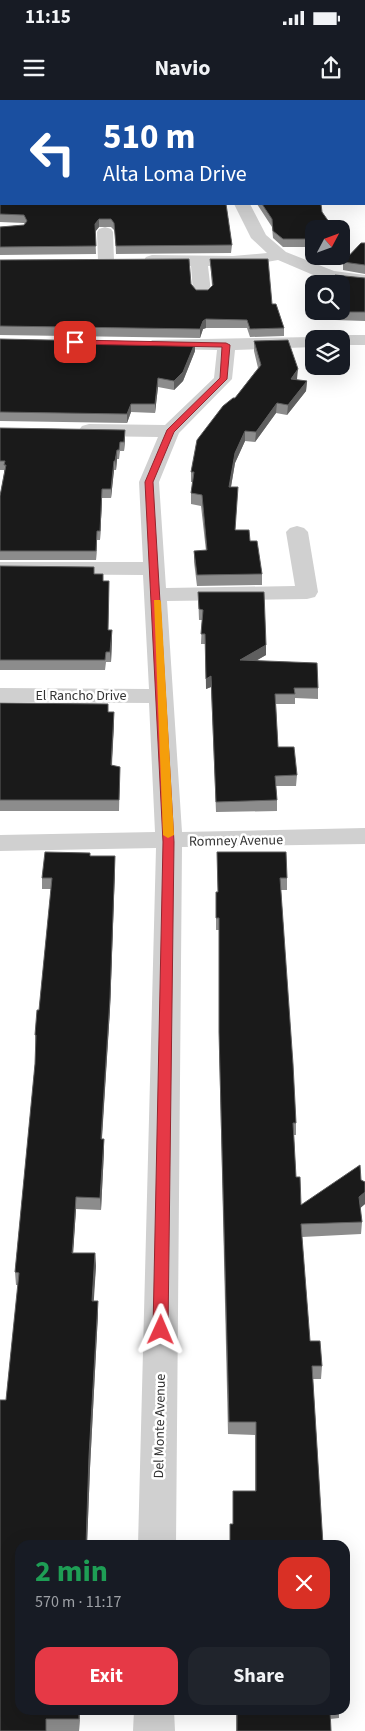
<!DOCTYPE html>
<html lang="en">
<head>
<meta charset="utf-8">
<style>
  :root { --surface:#171b24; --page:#20242c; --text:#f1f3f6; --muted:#9ea1a6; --accent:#e63946 }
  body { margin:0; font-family:"Source Sans 3",sans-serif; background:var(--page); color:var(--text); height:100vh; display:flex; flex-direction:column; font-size:19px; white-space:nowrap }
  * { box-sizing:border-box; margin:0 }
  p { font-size:16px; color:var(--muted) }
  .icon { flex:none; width:28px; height:28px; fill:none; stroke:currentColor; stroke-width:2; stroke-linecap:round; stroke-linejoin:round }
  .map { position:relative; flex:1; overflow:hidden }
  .sheet { position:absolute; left:15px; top:1440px; width:335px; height:175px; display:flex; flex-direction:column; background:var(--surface); border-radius:15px; box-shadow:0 5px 20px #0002 }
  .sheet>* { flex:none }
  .banner { position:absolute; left:0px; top:0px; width:365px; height:105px; box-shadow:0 5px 20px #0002; background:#1a4fa0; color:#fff; overflow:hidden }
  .needle { width:32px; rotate:49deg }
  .tools { position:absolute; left:305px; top:120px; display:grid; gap:10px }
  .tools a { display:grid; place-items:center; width:45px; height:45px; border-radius:10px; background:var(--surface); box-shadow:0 5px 20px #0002; font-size:25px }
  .pin { position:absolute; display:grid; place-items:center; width:42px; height:42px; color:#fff; margin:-21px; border-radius:10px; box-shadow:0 2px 8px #0006 }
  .me { position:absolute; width:55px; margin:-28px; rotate:1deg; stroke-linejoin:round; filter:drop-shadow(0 0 4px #0008) }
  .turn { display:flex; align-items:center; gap:18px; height:105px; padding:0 20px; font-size:22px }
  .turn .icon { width:65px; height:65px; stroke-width:2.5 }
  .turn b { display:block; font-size:35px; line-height:42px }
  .round { display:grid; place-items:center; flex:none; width:52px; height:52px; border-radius:15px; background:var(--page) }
  .overview { display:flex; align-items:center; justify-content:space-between; height:85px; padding:0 20px }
  h1 { font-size:30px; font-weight:700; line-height:38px; color:#1e9e55 }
  .button { display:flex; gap:10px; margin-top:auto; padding:10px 20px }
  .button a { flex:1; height:58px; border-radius:15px; background:var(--accent); color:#fff; font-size:20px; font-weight:700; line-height:58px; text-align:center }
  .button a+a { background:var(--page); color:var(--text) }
  .status { display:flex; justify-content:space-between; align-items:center; height:35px; padding:0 25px; background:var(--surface); direction:ltr }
  .status svg { height:14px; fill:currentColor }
  header { display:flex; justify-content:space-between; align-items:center; height:65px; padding:0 20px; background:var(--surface); font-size:22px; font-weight:700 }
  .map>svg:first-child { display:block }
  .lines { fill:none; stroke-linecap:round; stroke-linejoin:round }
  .minor { fill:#d0d0d0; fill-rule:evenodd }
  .wall { fill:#8c8c8c }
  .shaded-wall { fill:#5f5f5f }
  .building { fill:#1a1a1a; stroke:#5f5f5f }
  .route { fill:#e63946; stroke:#96252e }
  .slow { fill:#f59e0b }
  .labels { text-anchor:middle; stroke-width:5; stroke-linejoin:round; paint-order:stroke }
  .street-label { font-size:14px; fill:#333; stroke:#fff }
</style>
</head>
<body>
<div class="status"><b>11:15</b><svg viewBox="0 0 49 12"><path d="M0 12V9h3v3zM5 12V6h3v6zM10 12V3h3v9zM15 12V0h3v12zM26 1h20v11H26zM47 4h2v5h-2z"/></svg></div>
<header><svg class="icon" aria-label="menu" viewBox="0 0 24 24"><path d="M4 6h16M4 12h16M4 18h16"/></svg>Navio<svg class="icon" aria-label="share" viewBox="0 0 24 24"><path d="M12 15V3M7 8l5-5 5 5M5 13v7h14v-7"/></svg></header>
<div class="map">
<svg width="365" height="1631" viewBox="0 0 365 1631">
  <rect width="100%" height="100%" fill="#fff"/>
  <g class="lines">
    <path class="minor" d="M234 104H250L266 135 286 152 334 171 365 175V185L325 180 278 160 249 165 208 166 211 192 208 196H196L193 192 191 166 152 165 146 163 144 160 146 157 152 155 233 156 267 153 251 138Z
      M105 127 111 129 113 132 114 160 112 163H100L98 160 97 132 99 129Z
      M341 235H365V245H341V239H333Z
      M314 237 321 239H314V247L235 250 232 279 179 333 159 382 166 488 295 486 286 432 290 428 297 426 304 428 308 432 318 492 315 497 307 499 167 501 182 732 365 728V744L182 747 176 1445H138L156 748 0 751V735L155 732 149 603 0 602V588L149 589 143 475 0 474V462H143L139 382 158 337 89 336 82 334 79 330 82 326 89 324 165 325 214 278 217 250 158 249 152 248 149 244 152 240Z
      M134 1610H174L175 1631H133Z"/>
  </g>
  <path class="wall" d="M1 7V32H0V8Z
    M0 47H1V74L0 73Z
    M0 78 226 104 232 145 231 153 116 154 115 131 111 127H99L95 132 96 154 0 155V127L24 125 25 124 24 123 0 122Z
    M257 104H321L314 129V147H283L273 138 272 127Z
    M365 143V174L343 170V162Z
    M210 159 272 204 284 228V236L250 237 247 228H206L203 229 200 238 0 235V160L191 184 196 190H208L212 186Z
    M365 178V221L335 220V211Z
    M0 239 195 251 183 281 174 290 158 287 155 313 131 312 127 323 0 321Z
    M254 241 297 279V280L307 281 306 291 287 315 276 313 255 342 245 341 235 363 231 387 237 398 235 430 250 441 262 474V485L197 486 194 462V451H206L201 406 191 404V393L193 382H191V372L235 298 258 268 254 251Z
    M0 328 125 330V338L124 351H120L119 359H117L116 370H114L111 398H102L100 440H97L96 460H0V396L4 373V370H0Z
    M0 466 95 474H103V481H109L108 530 112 540 111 562H106L105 570H0Z
    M198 492 266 545V555L257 560 318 588V599L295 598V604H276L278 647 297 675 296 686H276L277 700V711L216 712 211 587 206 589 205 544H201L202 520H199Z
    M0 603 108 604V612L114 623 112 666 120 667 119 711H0Z
    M217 752 287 778V790H281L296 1023V1035H294L296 1077 301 1105 361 1080 365 1082V1104L360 1108 362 1122 361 1134 302 1137 310 1241 322 1266 321 1279H313L323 1445H230V1424H233V1391H255V1335L228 1334 219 945V830H216V792H218Z
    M90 756H115V767L110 909 102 1039H104V1051L101 1110 76 1109 73 1153H95L96 1166 93 1201 98 1213 90 1368 87 1445H20V1610H80L79 1631H0L6 1300 18 1185H16L15 1172 35 964 36 947 35 935 39 910 51 789H42V778Z
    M236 1610H339V1618L330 1619 331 1631H236Z"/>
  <path class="shaded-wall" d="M365 13V20L364 21V14Z
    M364 32H365V39H364Z
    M99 119V127L95 132V124Z
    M206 219V228L203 229 200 238V229L203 221Z
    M195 243V251L183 281 174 290V281Z
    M298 269 297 279 291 289V279Z
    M158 278V287L155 313V304Z
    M307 281 306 291 287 315 288 305Z
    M277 303 276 313 255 342 256 332Z
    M131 304V312L127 323V314Z
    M125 330V338L124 351V342Z
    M245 331V341L235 363 229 398V387L235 353Z
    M117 350V359L116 370 115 361Z
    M114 361V370L111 398V389Z
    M102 389V398L100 440V431Z
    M97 431V440L96 460V451Z
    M112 530V540L111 562 110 552Z
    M266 545V555L240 570V560Z
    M211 576V587L206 589V579Z
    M114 612V623L111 676V665Z
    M115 756V767L110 909 101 1051V1039Z
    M104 1039V1051L101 1110 100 1098Z
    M365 1092V1104L358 1110 359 1097Z
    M76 1097V1109L73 1155 72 1153Z
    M95 1153 96 1166 93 1214 92 1201Z
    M98 1201V1213L90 1368 87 1445H86L89 1356Z
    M79 1610H80L79 1631Z"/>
  <path class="building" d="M1 0H365V13L364 14V1H1Z
    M1 7V25H0V8Z
    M364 24H365V32H364Z
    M0 47H1V67L0 66Z
    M0 78H1V104H226L232 145 116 146 114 123 111 119H99L95 124 96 146 0 147V127L24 125 27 121 24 115 0 114Z
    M262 104H321L322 112 334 129H314V139H283L273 131 272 119Z
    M361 143H365V165L343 162Z
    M189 159 191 184 196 190H208L213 185 210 159H268L272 204H276L284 228 250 229 247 220 206 219 203 221 200 229 0 226V160Z
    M335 175 365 178V212H335L341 211V184H335Z
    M0 239 195 243 183 272 174 281 158 278 155 304H131L127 314 0 312Z
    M288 240 298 269 291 279 307 281 288 305 277 303 256 332 245 331 235 353 229 387H238L235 430H249L250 441H257L262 474 197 475 194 451 207 450 202 395 191 393 194 372H191L197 340 223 306 233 298H235L261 265 254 241Z
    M0 328 125 330 124 342H120L119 350H117L115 361H114L111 389H102L100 431H97L96 451H0V396L6 365H4L5 361H0Z
    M0 466 94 467V474H103V481H109L108 530H112L110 552H106L105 560H0Z
    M198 492H264L266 545 240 560 317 563 318 588H294L295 594H275L278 647H294L297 675 275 676 277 700 216 702 211 576 206 579 205 534H201L203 510 199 509Z
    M0 603 108 604V612H114L111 665 120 667 119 700H0Z
    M45 752 90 753V756H115L110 898 101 1039H104L100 1098 76 1097 73 1143 72 1153H95L92 1201H98L89 1356 86 1445H20V1610H79V1619H46V1631H0V1300H6L19 1173 15 1172 35 964 36 935H35L37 910H39L52 778H42Z
    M217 752H286L287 778H280L293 964 296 1023H293L296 1077H300L301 1105 360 1065 361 1080 365 1082V1092L359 1097 362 1122 301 1124 310 1241H320L322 1266H312L323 1445H230V1424H233V1391H256V1322H229L219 932V818H216V792H218Z
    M237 1610H330L331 1631H237Z"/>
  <path class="route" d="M75 240 226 243 230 245 227 279 174 332 153 382 174 742 168 1230 166 1234 161 1235 156 1234 153 1230 163 742 145 382 167 330 220 278 222 247 73 244V241Z"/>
  <path class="slow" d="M154 500H160L161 502 174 735 168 738 163 735Z"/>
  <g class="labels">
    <g class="street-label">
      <text x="81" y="600">El Rancho Drive</text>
      <text transform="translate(236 740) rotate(-1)" y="5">Romney Avenue</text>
      <text transform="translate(159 1326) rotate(-89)" y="5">Del Monte Avenue</text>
    </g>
  </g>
</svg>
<div class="tools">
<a><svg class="needle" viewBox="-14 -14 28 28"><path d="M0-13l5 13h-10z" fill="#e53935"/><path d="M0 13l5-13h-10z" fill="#9ea1a6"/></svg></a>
<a><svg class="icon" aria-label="search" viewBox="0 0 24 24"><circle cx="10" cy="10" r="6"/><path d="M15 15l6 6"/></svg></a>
<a><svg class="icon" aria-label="layers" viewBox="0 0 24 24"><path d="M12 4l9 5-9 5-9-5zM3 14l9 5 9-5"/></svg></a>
</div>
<div class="pin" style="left:75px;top:242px;background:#d93025"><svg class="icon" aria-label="arrive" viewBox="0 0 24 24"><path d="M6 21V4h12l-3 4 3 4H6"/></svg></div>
<svg class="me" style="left:161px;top:1230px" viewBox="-20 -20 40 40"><path d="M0-17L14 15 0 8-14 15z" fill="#e63946" stroke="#fff" stroke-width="4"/></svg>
<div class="banner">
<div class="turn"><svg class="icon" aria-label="left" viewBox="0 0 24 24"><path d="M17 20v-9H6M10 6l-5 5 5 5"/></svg><div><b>510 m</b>Alta Loma Drive</div></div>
</div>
<section class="sheet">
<div class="overview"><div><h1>2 min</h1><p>570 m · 11:17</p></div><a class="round" style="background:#d93025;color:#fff"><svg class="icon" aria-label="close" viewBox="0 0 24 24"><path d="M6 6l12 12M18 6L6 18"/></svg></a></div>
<div class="button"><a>Exit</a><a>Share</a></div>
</section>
</div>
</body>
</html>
